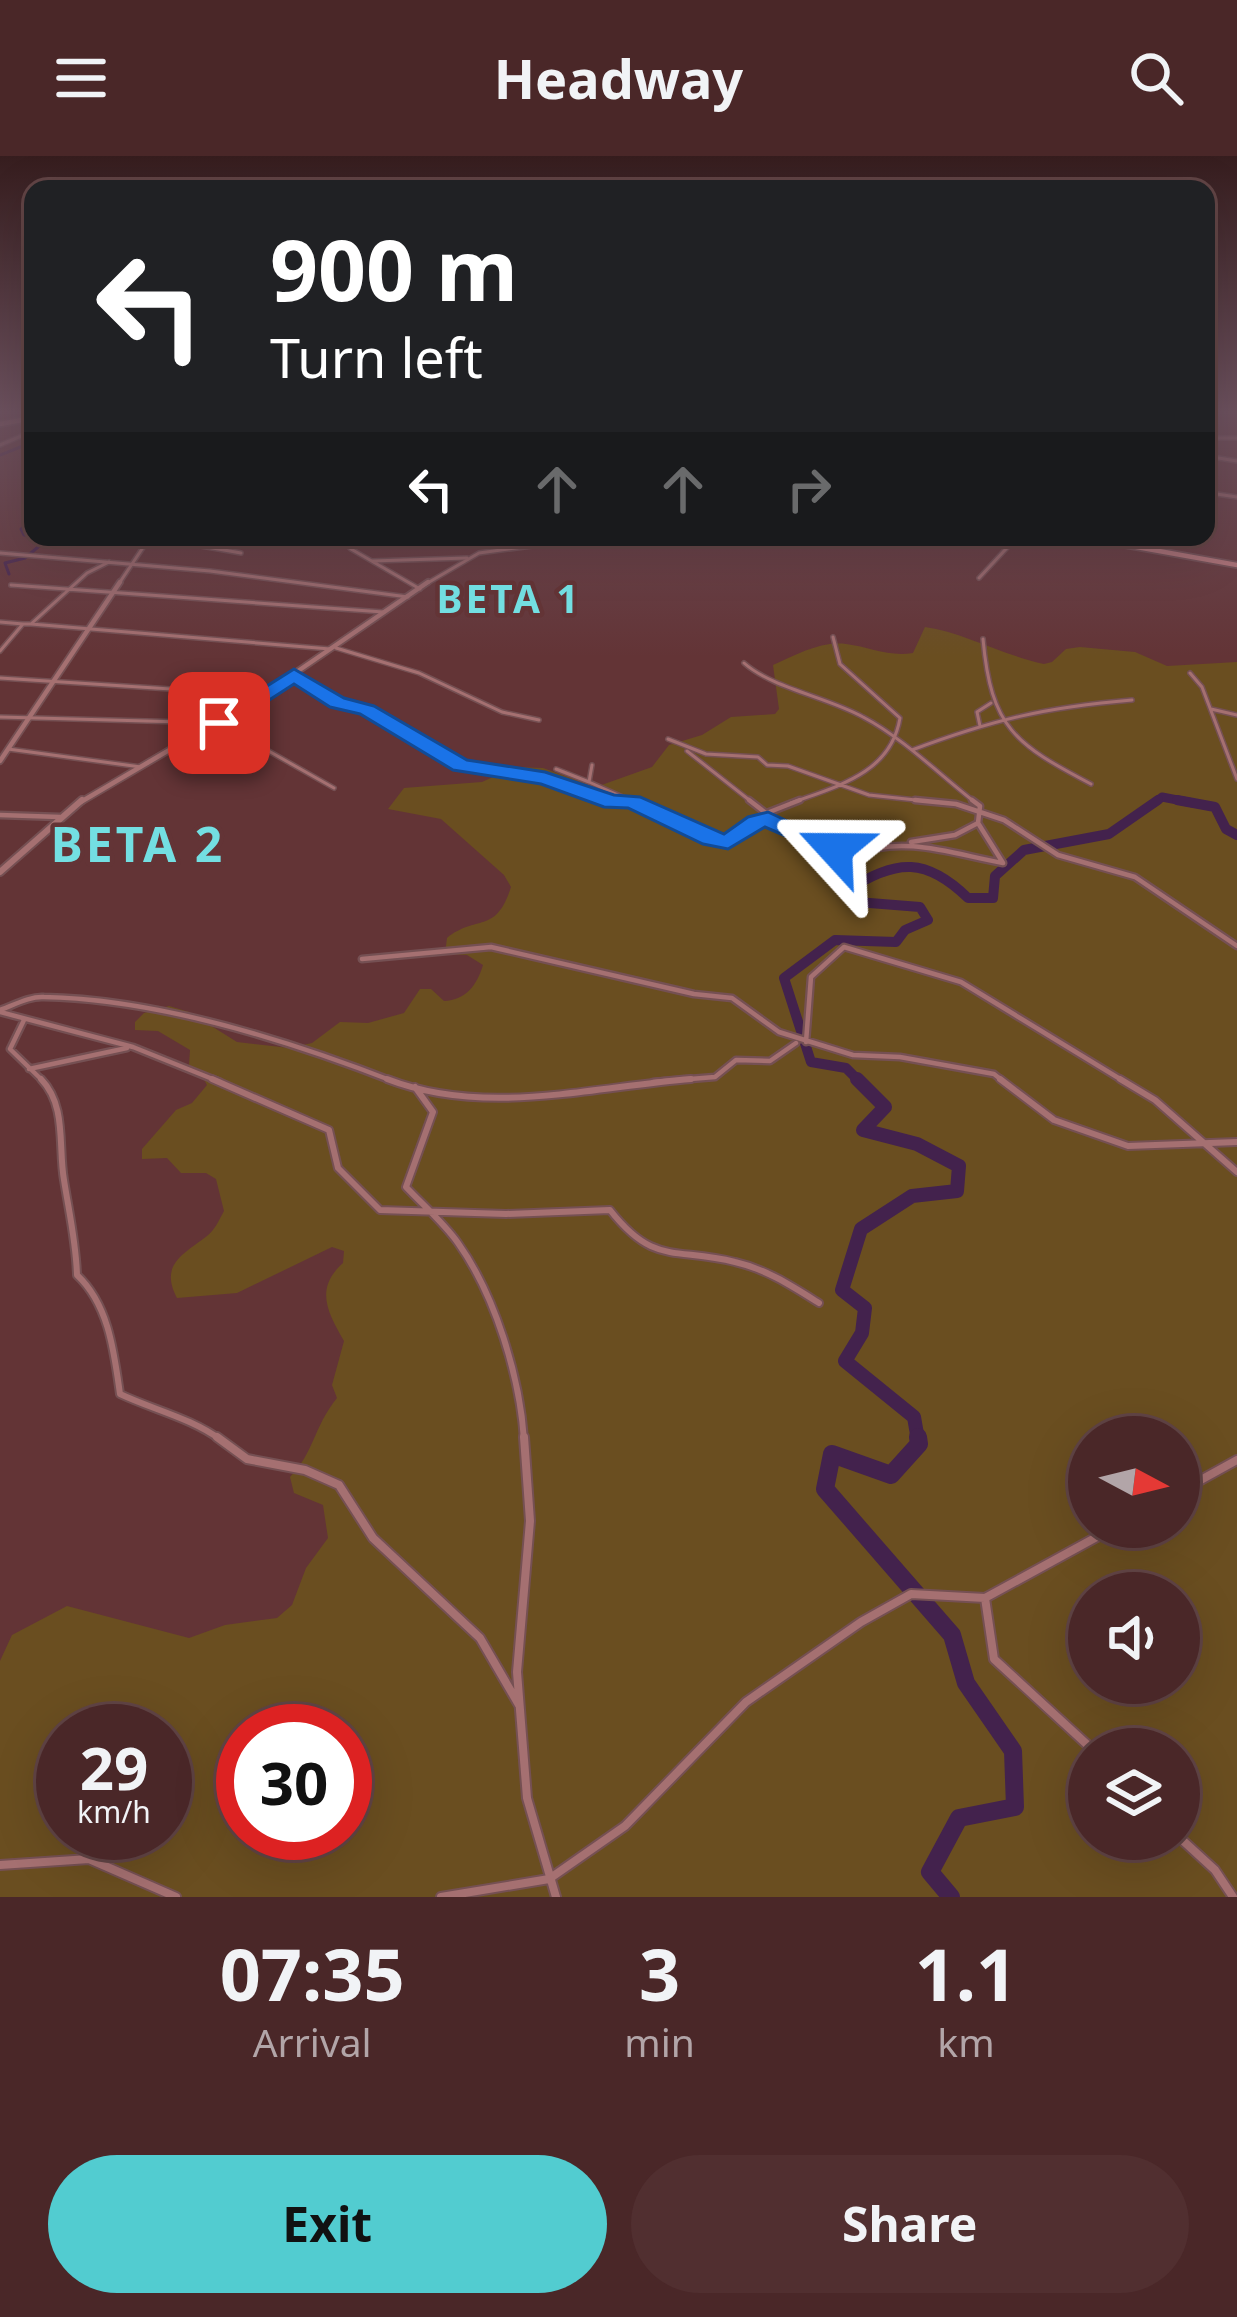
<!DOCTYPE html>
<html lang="en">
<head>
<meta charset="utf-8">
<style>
  :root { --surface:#4a2728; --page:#512f30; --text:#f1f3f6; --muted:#b2a5a8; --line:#614445; --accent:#52ccd0 }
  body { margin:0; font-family:"Noto Sans",sans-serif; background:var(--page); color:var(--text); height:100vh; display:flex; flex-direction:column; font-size:45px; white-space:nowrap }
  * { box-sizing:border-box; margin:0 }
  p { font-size:39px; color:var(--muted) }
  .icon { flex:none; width:66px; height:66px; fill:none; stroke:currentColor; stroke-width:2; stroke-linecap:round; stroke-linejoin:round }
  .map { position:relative; height:1741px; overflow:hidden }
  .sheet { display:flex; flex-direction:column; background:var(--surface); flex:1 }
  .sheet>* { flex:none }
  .hud { position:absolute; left:24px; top:24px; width:1191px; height:366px; border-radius:24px; box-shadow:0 12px 48px #0002,0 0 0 3px var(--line); background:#202124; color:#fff; overflow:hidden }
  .needle { width:78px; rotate:97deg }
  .controls { position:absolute; left:1068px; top:1260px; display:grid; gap:24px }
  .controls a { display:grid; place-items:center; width:132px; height:132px; border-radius:50%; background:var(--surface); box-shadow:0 12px 48px #0002,0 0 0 3px var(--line); font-size:60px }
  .speed { position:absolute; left:36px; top:1548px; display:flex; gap:24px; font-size:60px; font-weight:700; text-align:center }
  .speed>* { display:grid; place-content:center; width:156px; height:156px; border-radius:50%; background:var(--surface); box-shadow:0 12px 48px #0002,0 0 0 3px var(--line); line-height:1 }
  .speed small { font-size:30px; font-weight:400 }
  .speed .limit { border:18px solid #d22; background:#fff; color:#111 }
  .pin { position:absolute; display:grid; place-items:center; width:102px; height:102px; color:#fff; margin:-51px; border-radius:24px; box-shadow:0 6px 18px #0006 }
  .me { position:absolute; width:132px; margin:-66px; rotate:294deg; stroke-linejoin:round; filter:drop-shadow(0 0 9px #0008) }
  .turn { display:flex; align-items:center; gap:42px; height:252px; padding:0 48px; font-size:54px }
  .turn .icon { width:156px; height:156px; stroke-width:2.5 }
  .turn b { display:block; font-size:84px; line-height:102px }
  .lanes { display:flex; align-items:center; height:114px; padding:0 48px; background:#0003; justify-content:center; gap:60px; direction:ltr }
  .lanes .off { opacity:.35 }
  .eta { display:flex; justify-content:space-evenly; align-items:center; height:204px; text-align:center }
  .eta b { font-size:72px; font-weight:700; line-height:84px }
  .primary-button { display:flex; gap:24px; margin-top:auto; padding:24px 48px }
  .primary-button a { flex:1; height:138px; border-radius:72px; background:var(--accent); color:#111; font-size:48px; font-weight:700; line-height:138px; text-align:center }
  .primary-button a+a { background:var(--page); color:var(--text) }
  header { display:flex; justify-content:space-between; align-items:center; height:156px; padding:0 48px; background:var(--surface); font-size:54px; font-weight:700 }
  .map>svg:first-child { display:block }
  .green { fill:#6a4e20; fill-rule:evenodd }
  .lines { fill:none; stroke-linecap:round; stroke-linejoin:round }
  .stream { stroke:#43224d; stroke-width:3 }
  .river-far3 { stroke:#43224d; stroke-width:9 }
  .river-far2 { stroke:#43224d; stroke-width:10 }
  .river-far1 { stroke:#43224d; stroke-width:14 }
  .river { stroke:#43224d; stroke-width:18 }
  .minor-far3-casing { stroke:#755053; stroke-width:6 }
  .minor-far2-casing { stroke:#755053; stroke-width:9 }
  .minor-far1-casing { stroke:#755053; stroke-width:10 }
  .minor-casing { stroke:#755053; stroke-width:12 }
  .tertiary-far2-casing { stroke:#755053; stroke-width:6 }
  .tertiary-far1-casing { stroke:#755053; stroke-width:8 }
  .tertiary-casing { stroke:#755053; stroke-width:10 }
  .primary-casing { stroke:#755053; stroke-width:8 }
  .minor-far3 { stroke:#a57071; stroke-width:3 }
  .minor-far2 { stroke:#a57071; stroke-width:4.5 }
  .minor-far1 { stroke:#a57071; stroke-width:6 }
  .minor { stroke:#a57071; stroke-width:8 }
  .tertiary-far2 { stroke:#a57071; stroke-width:3 }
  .tertiary-far1 { stroke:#a57071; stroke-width:4.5 }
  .tertiary { stroke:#a57071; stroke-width:6 }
  .primary { stroke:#c58082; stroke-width:4.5 }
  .route { fill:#1a73e8; stroke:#114b97; stroke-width:3 }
  .labels { text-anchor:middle; stroke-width:9; stroke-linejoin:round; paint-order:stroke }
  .far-district-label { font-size:39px; font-weight:bold; letter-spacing:3px; fill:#73dfe2; stroke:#633436 }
  .district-label { font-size:48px; font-weight:bold; letter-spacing:3px; fill:#73dfe2; stroke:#633436 }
</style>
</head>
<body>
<header><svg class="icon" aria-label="menu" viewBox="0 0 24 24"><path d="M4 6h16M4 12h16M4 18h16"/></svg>Headway<svg class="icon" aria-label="search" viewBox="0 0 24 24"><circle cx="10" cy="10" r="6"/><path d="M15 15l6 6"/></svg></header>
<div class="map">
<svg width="1237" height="1741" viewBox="0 0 1237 1741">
  <rect width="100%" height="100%" fill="#633436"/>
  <path class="green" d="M925 471C962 476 1002 499 1044 508L1052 506 1066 493 1080 491 1135 496 1167 510 1237 506V1741H0V1505L12 1479 67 1450 189 1482 225 1469 277 1462 292 1449 306 1412 328 1382 323 1349 294 1337 290 1321C315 1295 313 1272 337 1242L332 1229 344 1185C328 1157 314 1133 343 1107L344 1095 332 1091 237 1137 177 1142C159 1108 184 1098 207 1080 215 1074 219 1064 224 1055L216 1023 206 1017H181L167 1002 142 1003V993L176 954 192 947 207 929 198 913 189 909 190 894 158 875 135 874V866L144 857 169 850 189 856 237 886 290 892 312 887 340 866 368 867 404 857 420 833H431L444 845C466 844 477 829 483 809L467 799 445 798 447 782C477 758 496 779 511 731L504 719 441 663 388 653 404 632 482 626 515 611 543 612 596 631 652 611 669 589 702 579 731 561 775 558 779 553 773 509C796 499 820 485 846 488 870 491 888 501 913 497ZM1089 1281H1179V1371H1089ZM1089 1437H1179V1527H1089ZM63 1575H165V1677H63ZM243 1575H345V1677H243ZM1089 1593H1179V1683H1089Z"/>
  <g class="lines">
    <path class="stream" d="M0 299 33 286
      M33 313 27 315 33 321
      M33 362 21 373 24 379 33 380
      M9 418 5 407 25 402 50 381"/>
    <path class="river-far3" d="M1154 647 1162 641 1193 647"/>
    <path class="river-far2" d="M1177 644 1215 651 1226 673 1237 679
      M860 926 846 912 811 906 784 822 835 784 896 786 905 774 928 764 920 751 857 746 848 734C897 702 927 702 968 742H993L995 720 1024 694 1109 678 1158 644"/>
    <path class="river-far1" d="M857 923 885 951 863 974 917 988 959 1010 957 1035 912 1040 861 1073 842 1134 865 1152 862 1177 845 1205 914 1261 918 1284"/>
    <path class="river" d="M918 1281 919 1288 891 1319 832 1298 825 1333 952 1479 966 1527 1013 1595 1015 1651 959 1662 930 1716 951 1741"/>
    <defs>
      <path id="minor-far3" d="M1206 282H1237
        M1206 342 1210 337 1237 341
        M150 381 241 397
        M341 381 351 393 420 433
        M0 397 210 415 408 441
        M372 405 467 402
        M979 422 1017 381
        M11 429 383 456
        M0 466 23 468
        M31 468 330 493
        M983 483C991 572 1015 588 1091 628
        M336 492 419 517 502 556 539 564
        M0 495 23 468H31L87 417 109 406
        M744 507C772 532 827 541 863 561 903 582 940 619 976 647
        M1190 517 1202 531 1237 623
        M294 519 338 547 367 554 461 610 545 623 611 646 634 647
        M0 522 263 539
        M1211 553 1237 559
        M0 561 219 567 334 632
        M980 570 977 556 991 547
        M668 583 706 598 758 601 767 609 788 610 869 639 944 647
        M8 593 141 611
        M912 594C992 564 1046 551 1132 544
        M687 595 753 647
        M592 609 589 626 627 643
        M556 613 589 626
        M791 647C838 630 891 617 900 562L840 508 833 481"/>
      <path id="minor-far2" d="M605 644 632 646 711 683 728 686 756 665 768 663 855 698C905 679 953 698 1003 707
        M749 644 767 658
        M915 644 956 648 1004 664 1058 699 1135 721 1237 790
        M972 644 980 650 978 667 1003 707
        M767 657 800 644
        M0 659 60 661
        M911 686 955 679 978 667
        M362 803 491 791 694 838 732 842 779 876 853 899 900 901 994 918 1004 926
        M0 854C14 849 30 840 44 841 157 843 290 885 395 926
        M0 856 133 891 220 926
        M24 864 10 893 44 926
        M806 886 811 821 844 791 961 826 1125 926
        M29 913 127 892
        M653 926 715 921 736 904 770 905 796 887"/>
      <path id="minor-far1" d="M41 923C67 950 58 990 64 1024 69 1056 76 1086 77 1119 109 1149 114 1196 120 1238 154 1254 191 1262 221 1284
        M212 923 329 974 338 1012 380 1054 506 1058 610 1054C654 1110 675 1091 735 1106 766 1113 792 1130 819 1147
        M387 923C485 961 591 931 691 923
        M1000 923 1054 964 1128 990 1237 986
        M1120 923 1155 944 1237 1016
        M415 931 433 956 406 1031C423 1049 444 1067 458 1087 495 1139 520 1221 524 1284"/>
      <path id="minor" d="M217 1281 247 1303 305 1314 339 1329 373 1382 480 1482 519 1549
        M524 1281 530 1365 517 1516 527 1642 556 1741
        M1179 1336 1237 1304
        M985 1442 994 1503 1092 1593
        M1179 1681 1215 1714 1233 1741
        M0 1709 89 1703 176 1741
        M441 1741 549 1723 625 1670 746 1546 861 1466 911 1438 985 1442 1115 1371"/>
      <path id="tertiary-far2" d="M0 289 33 275
        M1206 300 1237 305
        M118 429 150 381
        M424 429 479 397 598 381"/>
      <path id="tertiary-far1" d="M0 605 120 426
        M79 647 263 539 428 426"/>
      <path id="tertiary" d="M0 716 82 644"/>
      <path id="primary" d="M0 268 33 262
        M1081 381 1237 409"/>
    </defs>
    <use href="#minor-far3" class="minor-far3-casing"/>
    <use href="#minor-far2" class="minor-far2-casing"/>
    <use href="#minor-far1" class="minor-far1-casing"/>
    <use href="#minor" class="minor-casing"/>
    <use href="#tertiary-far2" class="tertiary-far2-casing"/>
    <use href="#tertiary-far1" class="tertiary-far1-casing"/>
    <use href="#tertiary" class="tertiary-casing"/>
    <use href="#primary" class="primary-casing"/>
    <use href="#minor-far3" class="minor-far3"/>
    <use href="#minor-far2" class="minor-far2"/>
    <use href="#minor-far1" class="minor-far1"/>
    <use href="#minor" class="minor"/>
    <use href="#tertiary-far2" class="tertiary-far2"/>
    <use href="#tertiary-far1" class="tertiary-far1"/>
    <use href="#tertiary" class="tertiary"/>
    <use href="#primary" class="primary"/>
  </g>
  <linearGradient id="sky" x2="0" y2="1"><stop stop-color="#361d1e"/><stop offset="0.51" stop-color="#6b505d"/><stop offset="1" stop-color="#6b505d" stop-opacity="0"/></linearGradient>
  <rect width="1237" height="501" fill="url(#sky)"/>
  <path class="route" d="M294 513 344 542 374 550 467 604 545 616 614 639 640 641 724 678 748 661 768 656 847 693 843 698H827L765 671 728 693 703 688 628 652 604 651 541 628 453 614 360 558 330 551 294 528 226 572 208 567Z"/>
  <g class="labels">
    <g class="far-district-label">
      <text x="509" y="457">BETA 1</text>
    </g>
    <g class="district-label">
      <text x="138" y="706">BETA 2</text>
    </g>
  </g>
</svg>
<div class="controls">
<a><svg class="needle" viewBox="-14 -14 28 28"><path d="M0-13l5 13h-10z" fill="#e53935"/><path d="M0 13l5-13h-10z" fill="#b2a5a8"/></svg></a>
<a><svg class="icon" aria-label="sound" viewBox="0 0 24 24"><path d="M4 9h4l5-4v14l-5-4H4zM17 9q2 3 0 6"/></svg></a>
<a><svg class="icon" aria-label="layers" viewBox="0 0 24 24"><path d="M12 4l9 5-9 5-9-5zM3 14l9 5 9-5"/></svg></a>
</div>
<div class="speed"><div>29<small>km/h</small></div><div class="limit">30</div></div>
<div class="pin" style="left:219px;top:567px;background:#d93025"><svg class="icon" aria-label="arrive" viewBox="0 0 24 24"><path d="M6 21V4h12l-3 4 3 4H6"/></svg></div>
<svg class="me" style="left:835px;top:693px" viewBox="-20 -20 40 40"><path d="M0-17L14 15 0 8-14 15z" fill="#1a73e8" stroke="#fff" stroke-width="4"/></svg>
<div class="hud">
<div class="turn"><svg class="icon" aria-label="left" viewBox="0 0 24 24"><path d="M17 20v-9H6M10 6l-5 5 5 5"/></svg><div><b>900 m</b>Turn left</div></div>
<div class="lanes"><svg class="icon" aria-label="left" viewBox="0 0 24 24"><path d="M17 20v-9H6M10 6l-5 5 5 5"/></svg><svg class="icon off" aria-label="ahead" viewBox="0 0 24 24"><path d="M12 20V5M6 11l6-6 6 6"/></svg><svg class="icon off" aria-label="ahead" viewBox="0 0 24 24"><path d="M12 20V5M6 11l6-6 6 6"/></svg><svg class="icon off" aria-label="right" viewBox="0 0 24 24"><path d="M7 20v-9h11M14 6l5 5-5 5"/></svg></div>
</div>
</div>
<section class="sheet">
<div class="eta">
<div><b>07:35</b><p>Arrival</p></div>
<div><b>3</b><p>min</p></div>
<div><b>1.1</b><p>km</p></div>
</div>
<div class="primary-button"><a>Exit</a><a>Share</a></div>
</section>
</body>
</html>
